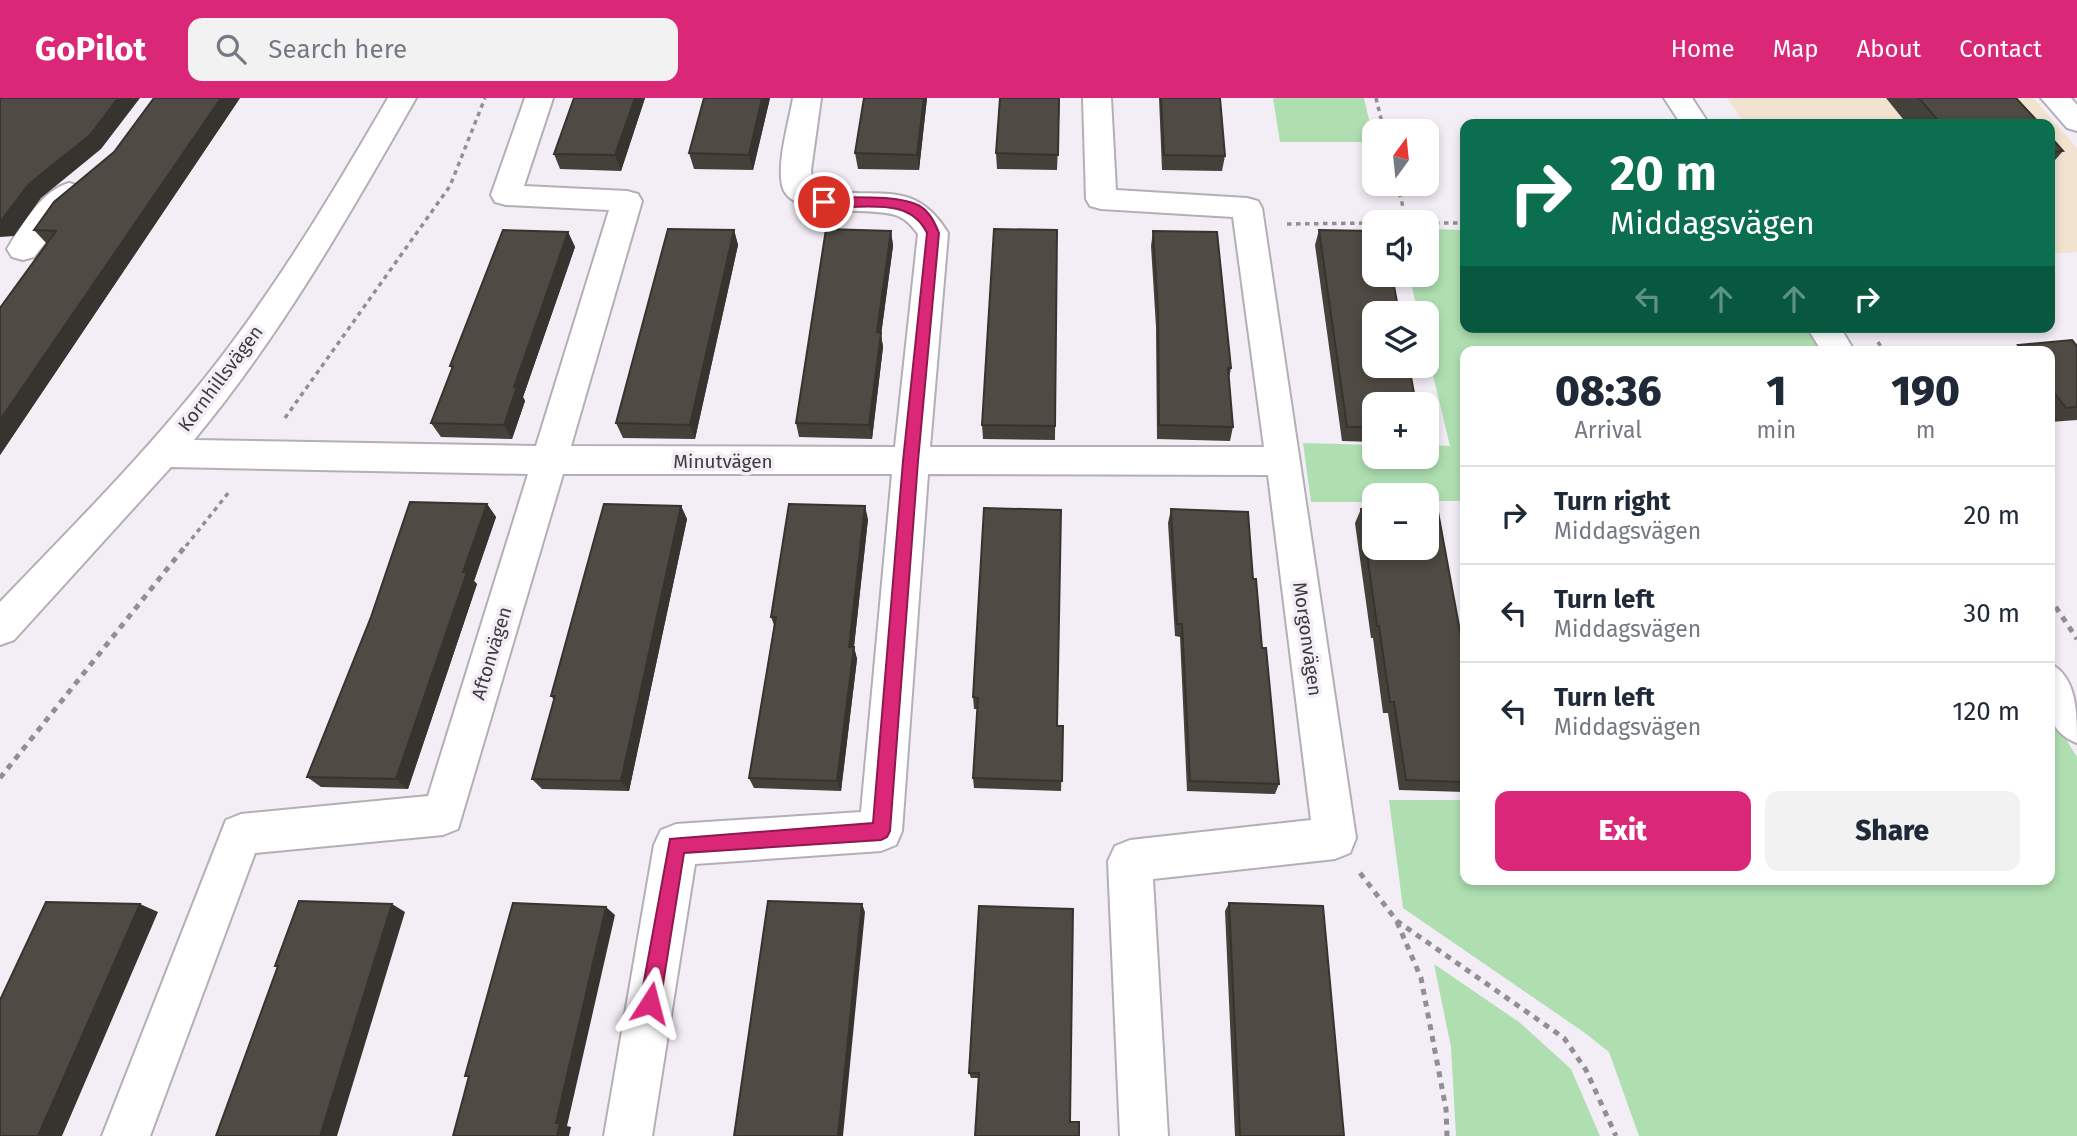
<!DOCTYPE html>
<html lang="en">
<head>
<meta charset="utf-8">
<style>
  :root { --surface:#fff; --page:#f2f2f3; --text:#1f2937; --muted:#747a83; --line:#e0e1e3; --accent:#db2777 }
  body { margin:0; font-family:"Fira Sans",sans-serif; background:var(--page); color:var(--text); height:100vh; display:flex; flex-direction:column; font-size:26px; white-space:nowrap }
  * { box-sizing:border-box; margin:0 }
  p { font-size:23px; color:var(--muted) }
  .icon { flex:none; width:38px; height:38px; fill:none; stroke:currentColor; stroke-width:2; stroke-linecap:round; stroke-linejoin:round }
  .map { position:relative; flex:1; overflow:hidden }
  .details { position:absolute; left:1460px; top:248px; width:595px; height:539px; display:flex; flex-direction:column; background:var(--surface); border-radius:14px; box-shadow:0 4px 10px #0003 }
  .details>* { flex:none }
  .banner { position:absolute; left:1460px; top:21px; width:595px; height:214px; border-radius:14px; box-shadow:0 4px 10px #0003; background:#0b6e4f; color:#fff; overflow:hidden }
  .needle { width:46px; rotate:15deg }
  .tools { position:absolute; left:1362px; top:21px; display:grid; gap:14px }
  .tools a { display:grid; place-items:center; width:77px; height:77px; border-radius:14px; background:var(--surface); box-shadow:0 4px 10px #0003; font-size:35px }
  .pin { position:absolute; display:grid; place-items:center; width:60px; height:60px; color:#fff; margin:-30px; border:4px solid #fff; border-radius:50%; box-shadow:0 2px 7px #0007 }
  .me { position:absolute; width:77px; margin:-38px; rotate:9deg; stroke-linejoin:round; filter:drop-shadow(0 0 5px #0008) }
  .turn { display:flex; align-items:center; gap:24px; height:147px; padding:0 35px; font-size:32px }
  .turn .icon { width:91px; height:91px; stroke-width:2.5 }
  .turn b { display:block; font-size:49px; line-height:60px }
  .lanes { display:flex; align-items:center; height:66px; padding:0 35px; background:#0003; justify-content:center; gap:35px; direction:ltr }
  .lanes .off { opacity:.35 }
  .eta { display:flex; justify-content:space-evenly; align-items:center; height:119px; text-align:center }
  .eta b { font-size:42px; font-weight:800; line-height:49px }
  .button { display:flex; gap:14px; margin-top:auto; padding:14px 35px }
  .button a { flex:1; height:80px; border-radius:14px; background:var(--accent); color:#fff; font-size:28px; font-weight:800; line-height:80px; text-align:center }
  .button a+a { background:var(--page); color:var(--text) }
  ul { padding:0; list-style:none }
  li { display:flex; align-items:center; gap:21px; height:98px; padding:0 35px; border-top:2px solid var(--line) }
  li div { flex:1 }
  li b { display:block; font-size:26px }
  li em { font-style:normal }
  header { display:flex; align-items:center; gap:42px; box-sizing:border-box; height:98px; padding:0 35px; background:var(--accent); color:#fff }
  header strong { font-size:33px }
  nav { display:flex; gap:38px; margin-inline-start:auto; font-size:24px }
  .search { width:490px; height:63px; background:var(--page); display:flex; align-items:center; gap:18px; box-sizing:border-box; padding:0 24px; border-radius:14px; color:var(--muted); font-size:26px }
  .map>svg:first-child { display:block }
  .education { fill:#f2e3d0 }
  .green { fill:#afdfb1 }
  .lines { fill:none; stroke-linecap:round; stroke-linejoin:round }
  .minor-casing { stroke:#b4aeb7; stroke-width:4 }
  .path-far1 { stroke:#928e94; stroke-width:3.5; stroke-dasharray:4.5 4.5; stroke-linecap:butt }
  .path { stroke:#928e94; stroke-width:5; stroke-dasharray:6 6; stroke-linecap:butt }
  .minor { fill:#fff; fill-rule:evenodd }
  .wall { fill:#44403a }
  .shaded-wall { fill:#37342f }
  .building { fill:#4f4a43; stroke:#37342f; stroke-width:2 }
  .route { fill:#db2777; stroke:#8e194d; stroke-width:2 }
  .labels { text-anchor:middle; stroke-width:7; stroke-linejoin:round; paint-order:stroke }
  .street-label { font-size:19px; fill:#3d3b3f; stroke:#f3edf6 }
</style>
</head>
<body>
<header>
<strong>GoPilot</strong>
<div class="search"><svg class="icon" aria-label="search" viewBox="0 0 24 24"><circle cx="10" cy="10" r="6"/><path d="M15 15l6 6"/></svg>Search here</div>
<nav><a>Home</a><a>Map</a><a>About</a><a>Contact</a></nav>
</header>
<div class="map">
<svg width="2077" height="1038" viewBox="0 0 2077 1038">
  <rect width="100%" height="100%" fill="#f3edf6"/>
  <path class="education" d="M1727 0H2033L2077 50V154L2049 156V26H1745Z"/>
  <path class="green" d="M1273 0H1364L1374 44H1280Z
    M1426 131 1465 132V229H1809L1824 254H1465V410L1463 403H1426V397H1374V404H1311L1303 345 1374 347V359H1426V347L1450 348 1426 248V215H1418L1409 177H1426Z
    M2049 614 2077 659V1038H1639L1609 954 1585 935 1403 810 1389 702H1465V782H2049Z
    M1434 866 1519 924 1571 971 1600 1038H1456L1451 949Z"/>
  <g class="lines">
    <defs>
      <path id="minor" d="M388 0H416C349 118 281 237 194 342L536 348 609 112 506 107 495 104 491 97 525 0H553L524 88 627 93 638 96 642 103 571 348 895 349 918 136C912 128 907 122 898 118 875 107 789 123 782 87 777 63 789 24 793 0H821L811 72 812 84C862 112 909 70 948 135L930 349H1264L1233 119 1101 111 1090 108 1086 101 1083 0H1111L1116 92 1247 100 1258 103 1262 110 1356 740 1350 755 1335 761 1153 781 1168 1038H1120L1108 763 1115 748 1130 742 1311 722 1268 377 928 376 902 733 896 747 881 753 695 766 652 1038H604L654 747 661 732 676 726 861 714 892 376H563L458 731 443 737 255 755 150 1038H102L226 722 241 716 428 698 528 376 171 369 14 542 0 547V504C71 430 144 357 208 276 276 190 333 95 388 0Z
        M1664 0H1692L1709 26H1681Z
        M2041 0H2071L2077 7V33L2067 30Z
        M69 85 80 88 84 95 34 159 23 162 12 159 7 151C21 128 42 92 69 85Z
        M1807 229H1840L1855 254H1822Z
        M2049 565C2077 578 2077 614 2077 645 2041 632 2049 598 2049 565Z"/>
    </defs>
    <use href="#minor" class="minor-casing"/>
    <path class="path-far1" d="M1376 0 1384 33
      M1397 86 1407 124
      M1426 125H1465
      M1287 126 1374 125
      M1878 244 1884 254
      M285 320 450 88 485 0
      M186 448 229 394"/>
    <path class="path" d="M2049 499 2077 541
      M0 680 187 446
      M1360 775 1397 823 1564 940 1586 972 1616 1038
      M1397 824 1421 880 1446 1011 1447 1038"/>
    <use href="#minor" class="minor"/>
  </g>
  <path class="wall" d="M240 0 0 357V210L47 146 34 132Z
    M574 0H645L621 73 560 71 554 56Z
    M770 0 753 72 694 71 689 55Z
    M864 0H927L919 72 858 71 855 55Z
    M1060 0 1057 72 997 71 996 55Z
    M1159 0H1220L1225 58 1222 73 1162 72Z
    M1886 0H2016L2040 26H1907Z
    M2049 37 2063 53 2049 69Z
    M734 132 738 147 695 341 623 340 616 325Z
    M1057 132 1055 342 983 341 982 327Z
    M1319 132 1374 306V344L1342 343 1315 147Z
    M891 133 893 148 881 237 883 249 872 341 799 339 796 325Z
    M1153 133 1231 270 1229 280 1233 329 1230 343 1157 341 1156 229 1151 148Z
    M568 134 575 149 523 299 525 303 512 341 441 339 431 325 452 271 450 268Z
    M2018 247 2077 248V322L2050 324 2049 254H2011Z
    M487 406 496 419 474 483 477 486 408 691 321 689 307 679Z
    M681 408 687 421 629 693 542 691 532 681 554 602 551 598Z
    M984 410 1057 628H1063L1061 693 974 690 973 680 978 611H974L973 599Z
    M1171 411 1253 481 1279 686 1275 696 1187 693 1180 539 1175 538 1168 425Z
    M1361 411 1465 555V694L1399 692 1388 615H1383L1373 540H1371L1355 425Z
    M868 421 854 549 857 561 841 693 754 690 749 680 774 527 771 519Z
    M1229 805 1344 1038H1235L1225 813Z
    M979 808 1070 1024 978 980H971L969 975Z"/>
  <path class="shaded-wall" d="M118 0H140L101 51 41 100 14 138 0 139V124L29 86Z
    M221 0H240L0 357V322Z
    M635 0H645L621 73 615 57Z
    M762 0H770L753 72 749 57Z
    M924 0H927L919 72 917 57Z
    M734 132 738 147 695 341 690 327Z
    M891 133 893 148 881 237 883 249 872 341 869 327 877 234Z
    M568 134 575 149 523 299 525 303 512 341 504 327 514 289Z
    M487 406 496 419 474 483 477 486 408 691 396 681 463 474Z
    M681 408 687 421 629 693 621 683Z
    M865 408 868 421 853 557 854 549 857 561 841 693 837 683 849 549Z
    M140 806 158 814 62 1038H38Z
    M392 806 405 814 337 1038H320Z
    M862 806 865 814 843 1038H838Z
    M606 809 615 817 567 1028 571 1029 569 1038H557L556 1025Z"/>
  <path class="building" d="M0 0H118L90 37 29 86 0 124Z
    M154 0H221L0 322V210L56 133 34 132 54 104 114 54Z
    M574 0H635L615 57 554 56Z
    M704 0H762L749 57 689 55Z
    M864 0H924L917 57 855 55Z
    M1000 0H1059L1058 57 996 55Z
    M1161 0H1220L1225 58 1164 57Z
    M1919 0H2016L2040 26H1941Z
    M2049 37 2063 53 2049 54Z
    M668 131 734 132 690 327 616 325Z
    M826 131 891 133 877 234 881 235 869 327 796 325Z
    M994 131 1057 132 1055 328 982 327Z
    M503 132 568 134 514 289H517L504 327 431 325 453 268H450Z
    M1319 132 1374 133V177H1392L1399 215H1374V268H1409L1416 306H1374V329H1347Z
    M1153 133 1217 134 1231 270H1228L1233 329 1159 327 1158 214Z
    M2072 242 2077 248V309L2066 310 2049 288V254H2024L2018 247Z
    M410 404 487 406 463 474H467L396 681 307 679 371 519Z
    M604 406 681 408 621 683 532 681 555 598H551Z
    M789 406 865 408 849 549H854L837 683 749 680 776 519H771Z
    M984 410 1061 412 1057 628H1063L1062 683 973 680 978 600 973 599Z
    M1171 411 1248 414 1253 481H1256L1262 550H1266L1279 686 1190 683 1182 526H1177Z
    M1361 411 1374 412V450H1426V413L1438 414 1464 555H1465V684L1406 682 1394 604H1390L1379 528H1377Z
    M299 803 392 806 320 1038H216L278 868H275Z
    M768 803 862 806 838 1038H734Z
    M46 804 140 806 38 1038H0V902Z
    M513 805 606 809 556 1025H560L557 1038H453L469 978H465Z
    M1229 805 1323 808 1344 1038H1240Z
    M979 808 1073 811 1070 1024H1079V1038H975L979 975H969Z"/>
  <path class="route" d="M824 99C848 100 898 96 920 108 930 114 935 125 939 135L918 363 890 733 887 739 881 742 684 755 660 905 657 912 650 915 643 912 640 905 670 741 873 725 903 363 927 135C907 94 856 115 819 107V101Z"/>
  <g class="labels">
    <g class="street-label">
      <text transform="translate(220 280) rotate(-53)" y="7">Kornhillsvägen</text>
      <text x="723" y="370">Minutvägen</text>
      <text transform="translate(1308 541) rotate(82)" y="7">Morgonvägen</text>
      <text transform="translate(491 555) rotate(-73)" y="7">Aftonvägen</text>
    </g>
  </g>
</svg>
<div class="tools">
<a><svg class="needle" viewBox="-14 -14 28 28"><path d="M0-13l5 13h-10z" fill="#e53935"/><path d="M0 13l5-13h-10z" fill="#747a83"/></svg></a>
<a><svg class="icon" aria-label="sound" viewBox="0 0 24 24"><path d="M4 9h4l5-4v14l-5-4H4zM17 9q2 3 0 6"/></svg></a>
<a><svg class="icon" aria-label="layers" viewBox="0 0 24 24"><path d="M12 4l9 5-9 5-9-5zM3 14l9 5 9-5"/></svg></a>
<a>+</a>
<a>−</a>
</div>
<div class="pin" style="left:824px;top:104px;background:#d93025"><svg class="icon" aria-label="arrive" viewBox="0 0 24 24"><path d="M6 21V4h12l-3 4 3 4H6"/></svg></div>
<svg class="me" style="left:650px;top:905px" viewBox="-20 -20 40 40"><path d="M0-17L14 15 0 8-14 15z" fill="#db2777" stroke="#fff" stroke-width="4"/></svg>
<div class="banner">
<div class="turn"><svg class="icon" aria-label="right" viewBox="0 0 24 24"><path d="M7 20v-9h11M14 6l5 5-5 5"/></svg><div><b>20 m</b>Middagsvägen</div></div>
<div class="lanes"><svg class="icon off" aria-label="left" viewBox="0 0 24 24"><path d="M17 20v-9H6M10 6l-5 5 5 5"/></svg><svg class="icon off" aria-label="ahead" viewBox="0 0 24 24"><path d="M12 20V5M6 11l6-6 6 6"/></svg><svg class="icon off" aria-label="ahead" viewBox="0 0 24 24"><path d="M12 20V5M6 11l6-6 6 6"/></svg><svg class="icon" aria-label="right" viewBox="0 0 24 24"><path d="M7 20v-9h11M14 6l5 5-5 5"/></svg></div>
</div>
<section class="details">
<div class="eta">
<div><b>08:36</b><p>Arrival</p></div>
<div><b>1</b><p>min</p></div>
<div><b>190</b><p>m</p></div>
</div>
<ul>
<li><svg class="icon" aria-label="right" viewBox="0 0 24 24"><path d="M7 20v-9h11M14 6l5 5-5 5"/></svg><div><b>Turn right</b><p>Middagsvägen</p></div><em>20 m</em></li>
<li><svg class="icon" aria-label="left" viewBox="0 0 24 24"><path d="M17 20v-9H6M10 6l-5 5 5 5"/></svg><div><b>Turn left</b><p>Middagsvägen</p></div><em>30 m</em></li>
<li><svg class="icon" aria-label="left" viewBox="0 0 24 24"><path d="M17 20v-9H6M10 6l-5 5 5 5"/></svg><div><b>Turn left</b><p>Middagsvägen</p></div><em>120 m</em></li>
</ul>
<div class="button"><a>Exit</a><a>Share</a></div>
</section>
</div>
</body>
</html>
